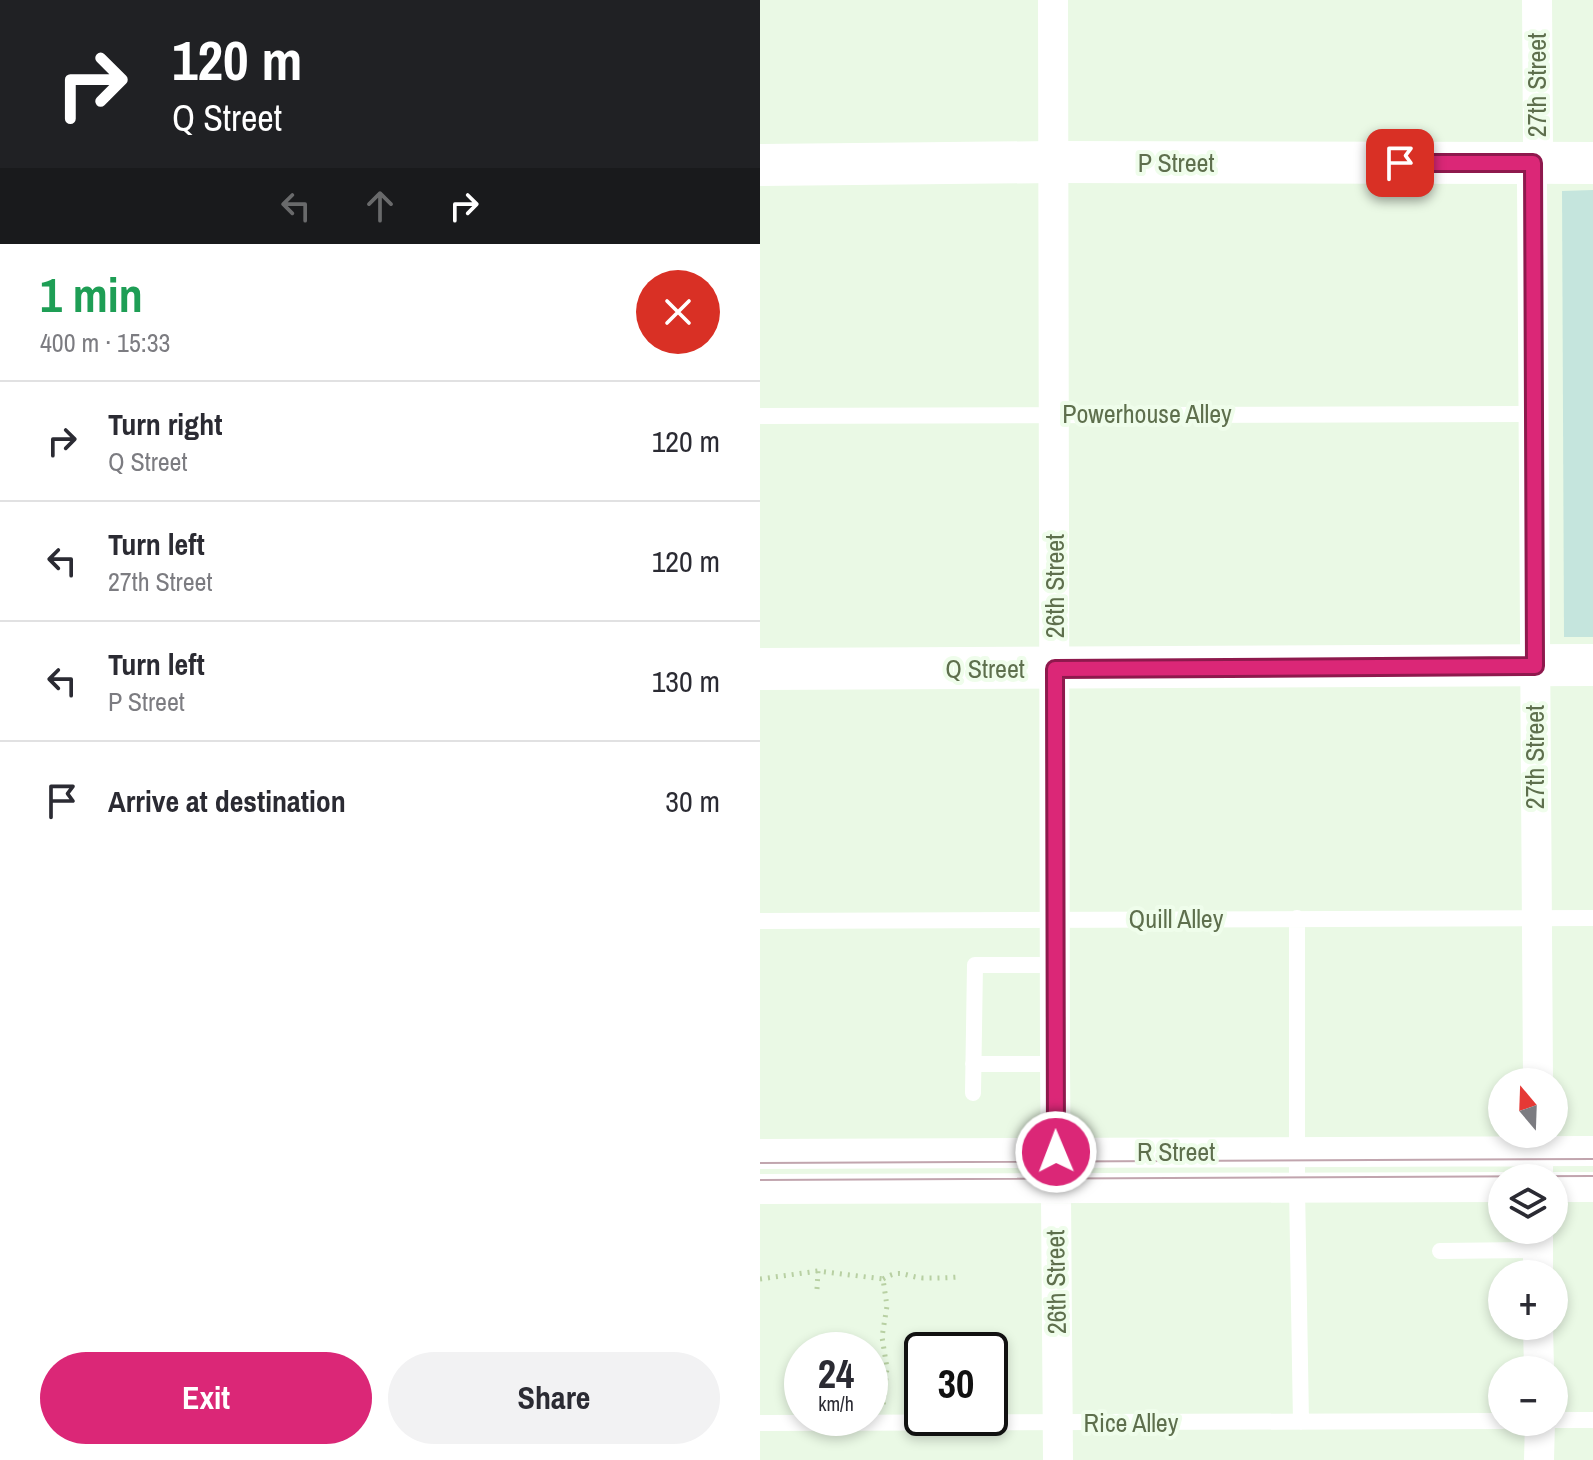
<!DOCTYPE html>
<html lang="en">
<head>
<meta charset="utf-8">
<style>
  :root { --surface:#fff; --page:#f2f2f3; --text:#2b2b33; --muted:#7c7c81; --line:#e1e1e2; --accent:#db2777 }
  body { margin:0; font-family:"Archivo Narrow",sans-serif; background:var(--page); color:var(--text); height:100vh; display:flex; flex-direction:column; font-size:30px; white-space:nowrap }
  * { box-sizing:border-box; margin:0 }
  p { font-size:26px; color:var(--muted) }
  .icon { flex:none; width:44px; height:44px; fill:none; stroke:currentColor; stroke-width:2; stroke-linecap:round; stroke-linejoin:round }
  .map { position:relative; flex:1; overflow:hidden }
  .details { display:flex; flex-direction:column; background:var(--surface); width:760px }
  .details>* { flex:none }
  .banner { background:#202124; color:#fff; overflow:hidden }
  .needle { width:52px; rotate:341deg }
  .buttons { position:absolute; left:728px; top:1068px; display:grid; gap:16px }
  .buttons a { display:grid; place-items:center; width:80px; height:80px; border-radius:50%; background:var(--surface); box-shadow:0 4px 12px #0003; font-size:40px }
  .speed { position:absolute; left:24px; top:1332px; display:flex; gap:16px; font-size:40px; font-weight:700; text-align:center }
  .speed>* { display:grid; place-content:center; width:104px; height:104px; border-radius:50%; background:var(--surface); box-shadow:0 4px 12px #0003; line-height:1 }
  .speed small { font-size:20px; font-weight:400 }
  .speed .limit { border:4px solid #111; border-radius:12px; background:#fff; color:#111 }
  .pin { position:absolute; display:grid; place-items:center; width:68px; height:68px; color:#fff; margin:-34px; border-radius:16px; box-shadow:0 4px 12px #0006 }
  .me { position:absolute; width:88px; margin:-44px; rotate:359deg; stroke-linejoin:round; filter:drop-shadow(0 0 6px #0008) }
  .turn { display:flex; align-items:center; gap:28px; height:168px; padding:0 40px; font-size:36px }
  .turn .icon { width:104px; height:104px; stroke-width:2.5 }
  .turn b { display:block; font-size:56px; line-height:68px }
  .lanes { display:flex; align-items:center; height:76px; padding:0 40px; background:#0003; justify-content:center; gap:40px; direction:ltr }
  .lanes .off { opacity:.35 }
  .round { display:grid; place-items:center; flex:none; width:84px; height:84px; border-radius:42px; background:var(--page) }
  .overview { display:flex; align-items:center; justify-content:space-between; height:136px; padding:0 40px }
  h1 { font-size:48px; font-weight:800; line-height:60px; color:#1e9e55 }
  .action { display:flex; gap:16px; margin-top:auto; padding:16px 40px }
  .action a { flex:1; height:92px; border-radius:48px; background:var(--accent); color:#fff; font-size:32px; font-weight:800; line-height:92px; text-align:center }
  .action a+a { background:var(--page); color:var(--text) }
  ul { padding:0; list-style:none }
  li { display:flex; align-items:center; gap:24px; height:120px; padding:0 40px; border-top:2px solid var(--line) }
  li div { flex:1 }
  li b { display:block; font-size:30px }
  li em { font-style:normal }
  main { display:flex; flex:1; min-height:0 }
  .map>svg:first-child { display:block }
  .green { fill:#c5e5dd }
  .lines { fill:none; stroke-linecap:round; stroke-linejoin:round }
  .path { stroke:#b8d0a3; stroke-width:5; stroke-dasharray:2 6; stroke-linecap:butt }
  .lane { stroke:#fff; stroke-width:16 }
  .street { stroke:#fff; stroke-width:30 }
  .secondary { stroke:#fff; stroke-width:42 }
  .tram { stroke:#c1a5ae; stroke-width:2 }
  .route-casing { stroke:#8e194d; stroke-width:20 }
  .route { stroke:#db2777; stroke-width:14 }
  .labels { text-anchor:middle; stroke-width:8; stroke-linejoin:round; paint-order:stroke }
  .street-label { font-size:26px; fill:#5e6f4d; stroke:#effdeb }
</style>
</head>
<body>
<main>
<section class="details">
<div class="banner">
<div class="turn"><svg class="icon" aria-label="right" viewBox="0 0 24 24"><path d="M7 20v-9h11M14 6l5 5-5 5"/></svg><div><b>120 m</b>Q Street</div></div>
<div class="lanes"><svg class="icon off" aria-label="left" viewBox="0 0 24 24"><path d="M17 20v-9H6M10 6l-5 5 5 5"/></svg><svg class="icon off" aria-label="ahead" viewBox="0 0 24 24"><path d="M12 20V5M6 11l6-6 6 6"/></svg><svg class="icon" aria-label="right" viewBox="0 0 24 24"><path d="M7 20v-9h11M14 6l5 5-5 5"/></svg></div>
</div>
<div class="overview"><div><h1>1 min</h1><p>400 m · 15:33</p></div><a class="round" style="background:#d93025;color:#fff"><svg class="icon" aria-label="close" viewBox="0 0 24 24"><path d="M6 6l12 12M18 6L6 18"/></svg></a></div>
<ul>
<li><svg class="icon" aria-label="right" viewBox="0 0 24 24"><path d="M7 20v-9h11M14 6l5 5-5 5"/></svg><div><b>Turn right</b><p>Q Street</p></div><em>120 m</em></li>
<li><svg class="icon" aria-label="left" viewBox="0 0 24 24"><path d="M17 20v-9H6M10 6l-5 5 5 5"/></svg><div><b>Turn left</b><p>27th Street</p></div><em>120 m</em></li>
<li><svg class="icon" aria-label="left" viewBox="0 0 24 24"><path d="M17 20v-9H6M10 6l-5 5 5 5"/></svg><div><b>Turn left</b><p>P Street</p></div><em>130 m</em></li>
<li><svg class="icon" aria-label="arrive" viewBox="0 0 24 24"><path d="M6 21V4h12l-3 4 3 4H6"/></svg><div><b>Arrive at destination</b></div><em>30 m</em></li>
</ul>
<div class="action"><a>Exit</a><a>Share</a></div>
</section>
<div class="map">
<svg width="833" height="1460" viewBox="0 0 833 1460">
  <rect width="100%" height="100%" fill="#eaf9e5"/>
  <path class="green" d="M833 190V637H804L802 191Z"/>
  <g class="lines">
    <path class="path" d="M0 1279 58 1271
      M123 1279C141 1268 146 1277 163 1278 175 1278 186 1278 198 1277
      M57 1289 58 1271 123 1279 127 1306 122 1337 127 1368 123 1406"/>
    <path class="lane" d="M0 416 774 414
      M537 918V1187L541 1422
      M0 921 833 918
      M213 1064H295
      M213 1093 215 965H295
      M680 1251 778 1250
      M794 1420H833
      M0 1423 742 1421"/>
    <path class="street" d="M293 0 295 1064 298 1460
      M777 0 778 147 773 163 772 183 778 1082
      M0 1154 833 1151
      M778 1178V1134
      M794 1187H833
      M0 1189 742 1187
      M778 1230V1274
      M778 1326 779 1370
      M779 1460 780 1422"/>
    <path class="secondary" d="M0 165 293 162 833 163
      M0 669 833 665"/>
    <path class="tram" d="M0 1163 833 1159
      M0 1180 833 1176"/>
  </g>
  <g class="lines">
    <defs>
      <path id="route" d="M296 1152 295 669 775 666 773 163H640"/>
    </defs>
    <use href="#route" class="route-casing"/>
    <use href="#route" class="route"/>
  </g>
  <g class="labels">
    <g class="street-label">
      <text transform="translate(777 85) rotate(-90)" y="9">27th Street</text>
      <text x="416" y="172">P Street</text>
      <text x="387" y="423">Powerhouse Alley</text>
      <text transform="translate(295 586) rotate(-90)" y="9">26th Street</text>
      <text x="225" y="678">Q Street</text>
      <text transform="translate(775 757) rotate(-90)" y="9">27th Street</text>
      <text x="416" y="928">Quill Alley</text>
      <text x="416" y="1161">R Street</text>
      <text transform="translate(296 1282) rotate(-91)" y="9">26th Street</text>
      <text x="371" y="1432">Rice Alley</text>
    </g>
  </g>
</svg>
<div class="buttons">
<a><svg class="needle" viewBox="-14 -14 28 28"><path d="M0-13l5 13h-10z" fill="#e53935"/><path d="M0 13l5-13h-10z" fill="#7c7c81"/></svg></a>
<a><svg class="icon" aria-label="layers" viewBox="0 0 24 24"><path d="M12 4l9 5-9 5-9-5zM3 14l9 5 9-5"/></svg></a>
<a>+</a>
<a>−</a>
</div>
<div class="speed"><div>24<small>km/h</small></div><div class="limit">30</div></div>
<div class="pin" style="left:640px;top:163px;background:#d93025"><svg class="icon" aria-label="arrive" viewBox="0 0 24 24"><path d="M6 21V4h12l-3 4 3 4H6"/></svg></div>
<svg class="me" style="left:296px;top:1152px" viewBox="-20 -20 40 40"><circle r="17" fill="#db2777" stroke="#fff" stroke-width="3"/><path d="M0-11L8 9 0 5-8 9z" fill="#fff"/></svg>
</div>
</main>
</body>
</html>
